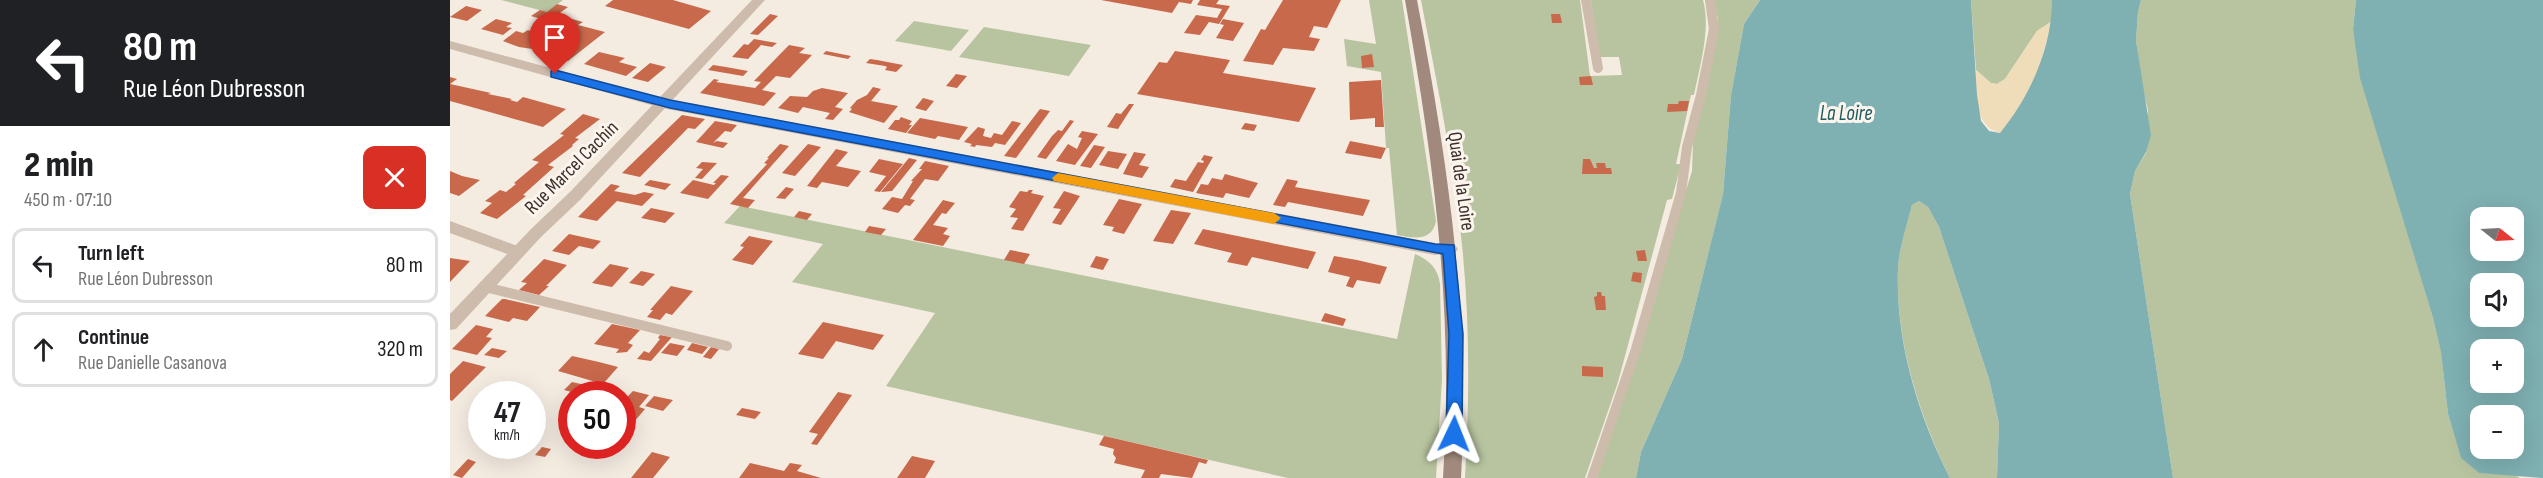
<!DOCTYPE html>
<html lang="en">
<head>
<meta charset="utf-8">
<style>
  :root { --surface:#fff; --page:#f6f6f6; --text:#202124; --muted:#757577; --line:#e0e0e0 }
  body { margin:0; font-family:"Sofia Sans Condensed",sans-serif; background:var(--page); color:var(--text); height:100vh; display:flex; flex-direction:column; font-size:22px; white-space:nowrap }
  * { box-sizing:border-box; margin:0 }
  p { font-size:20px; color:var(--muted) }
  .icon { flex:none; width:33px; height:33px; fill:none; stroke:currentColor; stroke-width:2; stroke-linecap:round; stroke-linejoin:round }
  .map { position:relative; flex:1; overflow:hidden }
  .drawer { display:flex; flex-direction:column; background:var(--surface); width:450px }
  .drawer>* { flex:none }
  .hud { background:#202124; color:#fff; overflow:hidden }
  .needle { width:39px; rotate:108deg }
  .fabs { position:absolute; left:2020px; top:207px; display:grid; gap:12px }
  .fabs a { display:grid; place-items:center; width:54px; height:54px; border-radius:12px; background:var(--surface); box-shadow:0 6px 24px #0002; font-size:30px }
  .speed { position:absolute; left:18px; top:381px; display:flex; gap:12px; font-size:30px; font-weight:700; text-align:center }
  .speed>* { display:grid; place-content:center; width:78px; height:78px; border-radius:50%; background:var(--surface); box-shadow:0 6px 24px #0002; line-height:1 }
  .speed small { font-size:15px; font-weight:400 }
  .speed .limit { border:9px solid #d22; background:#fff; color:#111 }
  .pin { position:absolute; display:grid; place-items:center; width:51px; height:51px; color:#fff; margin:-62px -26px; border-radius:50% 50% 50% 0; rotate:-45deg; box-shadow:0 0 6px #0007 }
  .pin .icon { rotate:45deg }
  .me { position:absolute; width:66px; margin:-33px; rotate:2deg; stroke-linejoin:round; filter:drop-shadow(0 0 4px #0008) }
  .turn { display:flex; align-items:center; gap:21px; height:126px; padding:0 24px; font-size:27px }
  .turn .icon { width:78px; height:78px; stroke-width:2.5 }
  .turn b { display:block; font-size:42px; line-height:51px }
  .round { display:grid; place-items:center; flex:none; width:63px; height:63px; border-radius:12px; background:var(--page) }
  .headline { display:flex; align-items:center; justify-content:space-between; height:102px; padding:0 24px }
  h1 { font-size:36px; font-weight:800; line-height:45px }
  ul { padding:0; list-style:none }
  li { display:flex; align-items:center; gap:18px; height:75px; margin:0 12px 9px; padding:0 12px; border:3px solid var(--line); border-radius:12px }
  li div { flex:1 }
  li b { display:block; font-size:22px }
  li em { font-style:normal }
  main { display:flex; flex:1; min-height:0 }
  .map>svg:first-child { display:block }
  .green { fill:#b8c4a0 }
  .sand { fill:#efdcb8 }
  .water { fill:#7fb0b2; fill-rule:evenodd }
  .building { fill:#c8694b }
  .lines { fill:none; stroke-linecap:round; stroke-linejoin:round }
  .service { stroke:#cdbbac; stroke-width:10 }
  .minor { fill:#cdbbac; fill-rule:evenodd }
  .tertiary { fill:#cdbbac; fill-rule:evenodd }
  .secondary { fill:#a18a7d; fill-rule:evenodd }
  .route { fill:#1a73e8; stroke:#114b97; stroke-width:1.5 }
  .slow { fill:#f59e0b }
  .labels { text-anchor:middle; stroke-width:6; stroke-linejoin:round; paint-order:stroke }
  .street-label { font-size:20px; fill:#3b302b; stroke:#fbf5ee }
  .water-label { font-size:21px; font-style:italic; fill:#1f5a5e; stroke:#fbf5ee }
</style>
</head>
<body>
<main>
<section class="drawer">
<div class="hud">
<div class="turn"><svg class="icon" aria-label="left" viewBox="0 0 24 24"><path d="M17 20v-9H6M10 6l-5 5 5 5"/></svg><div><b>80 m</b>Rue Léon Dubresson</div></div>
</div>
<div class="headline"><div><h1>2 min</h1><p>450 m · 07:10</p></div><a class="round" style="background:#d93025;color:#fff"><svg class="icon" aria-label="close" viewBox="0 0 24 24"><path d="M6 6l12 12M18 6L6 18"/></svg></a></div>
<ul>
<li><svg class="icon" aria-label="left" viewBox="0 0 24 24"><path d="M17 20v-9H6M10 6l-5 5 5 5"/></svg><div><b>Turn left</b><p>Rue Léon Dubresson</p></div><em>80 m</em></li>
<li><svg class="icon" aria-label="ahead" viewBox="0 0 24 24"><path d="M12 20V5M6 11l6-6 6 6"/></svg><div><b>Continue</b><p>Rue Danielle Casanova</p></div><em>320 m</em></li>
</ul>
</section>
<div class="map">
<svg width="2093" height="478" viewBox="0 0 2093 478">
  <rect width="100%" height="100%" fill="#f4ebe1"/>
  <path class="green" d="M51 0H113L97 12Z
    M919 0H952L986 221C982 242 963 238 947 235L939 148H936L931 72 897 66 894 39 926 44Z
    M971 0H1130L1140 76 1172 75 1169 57H1150L1141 0H1253C1261 29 1250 65 1244 95H1241L1226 164H1231L1222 199 1217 200 1168 382 1135 478H1015C1020 393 1020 304 1009 219 1000 146 985 73 971 0Z
    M1264 0H1310L1294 24 1281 95 1273 194 1232 359 1191 452 1186 478H1147L1242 171 1243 143 1268 19Z
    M1521 0H1602V21L1587 31 1555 79 1547 84 1541 83 1526 70Z
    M1691 0H1906L1903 29 1921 111 1983 318 1991 351 1998 414 2011 457 2029 473 2065 475 2070 478H1723L1680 194 1685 171 1696 153 1698 110 1691 81 1686 41 1688 12Z
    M464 21 519 30 501 51 445 41Z
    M534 27 641 45 619 76 509 57Z
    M1469 201 1478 207 1489 227 1539 379 1549 423 1547 478H1500C1469 415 1445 340 1448 268 1449 247 1457 225 1462 205Z
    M290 206 947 339 965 254C979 260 988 268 990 284L992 379 986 478H838L436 386 485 313 342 282 373 244 274 223Z"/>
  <path class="sand" d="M1602 21 1589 69 1566 113 1551 133C1523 127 1527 93 1526 70L1541 83 1547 84 1555 79 1587 31Z"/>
  <path class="water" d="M1310 0H1521L1527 95 1531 121 1539 131 1550 133C1580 96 1602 48 1602 0H1691L1688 12 1686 41 1701 135 1696 152 1685 171 1680 194 1723 478H1547L1549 423 1539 379 1489 227 1478 207 1469 201 1462 205C1457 225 1449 248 1448 268 1445 340 1468 415 1500 478H1186L1191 452 1232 359 1273 194 1281 95 1294 24Z
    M1906 0H2093V478L2029 473 2011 458 1998 414 1991 352 1983 318 1910 78 1903 29ZM2031 218H2064V250H2031ZM2031 284H2064V316H2031ZM2031 350H2064V382H2031ZM2031 416H2064V448H2031Z"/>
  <path class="building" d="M163 0H223L261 11 239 29 155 6Z
    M651 0H743L741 4 729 2 722 13Z
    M750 0H769L766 4 780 6 769 24 759 22 750 35 734 33 746 15 767 18 772 9 747 5Z
    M833 0H891L877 28 864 26 859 37 870 39 864 51 833 48 823 65 793 61 811 29 815 30Z
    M107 4 118 7 107 15 100 13 91 19 81 16 90 10 97 12Z
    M16 6 32 10 17 21 0 17Z
    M320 14 328 16 308 35 300 34Z
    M1101 14H1110L1112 23H1102Z
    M111 16 133 22 128 25 155 32 118 61 91 53 123 30 117 28 122 24 112 21 106 25 101 24Z
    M46 19 62 23 56 27 62 28 53 35 31 29Z
    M773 19 794 23 783 41 766 38 774 25 770 24Z
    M78 30 83 32 79 35 87 34 92 35 89 37 101 41 89 50 69 47 53 41 66 31 73 33Z
    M304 39 327 43 322 47 311 45 298 59 282 57 294 44 298 45Z
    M339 45 355 48 349 53 362 55 340 78 326 76 312 90 326 93 314 106 250 93 264 79 269 80 266 82 305 88 311 82 304 81Z
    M376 51 401 56 398 59 373 54Z
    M725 51 780 60 773 73 866 88 849 122 687 94 709 62 717 63Z
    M149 52 175 58 169 62 187 67 176 76 134 64Z
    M922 54 924 67 912 68 911 56Z
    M420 59 427 60 453 65 446 72 435 70 437 67 435 66 416 63Z
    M200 63 216 67 198 82 182 78Z
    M263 65 276 67 298 71 293 76 258 70Z
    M506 74 517 76 507 88 496 86Z
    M1141 76 1143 85H1130L1129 77Z
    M0 77 7 79 0 84 41 93 38 94 62 99 60 100 67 102 73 97 116 109 93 127 0 101Z
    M931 80 934 127H925V118L900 120 899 82Z
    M423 87 431 89 421 101 448 106 434 123 399 112 402 109 400 108 407 100 417 95Z
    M372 88 398 93 385 107 393 109 383 120 375 119 380 113 353 107 348 113 328 108 340 96 357 97 363 91Z
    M473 98 484 101 476 111 465 108Z
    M1229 101H1239L1237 111 1217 112 1218 104H1228Z
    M679 104H684L668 129 657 127 666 113 671 114Z
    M590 109 600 111 566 158 554 156Z
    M133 114 150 119 125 138 129 139 122 145 123 146 98 165 104 167 73 195 76 196 47 219 30 213 42 203 35 201 50 190 56 192 66 184 64 183 89 162 82 160 114 135 110 134Z
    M232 115 255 119 245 129 238 128 190 177 172 173Z
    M451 117 462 121 459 125H462L456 133 438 129 445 120H449Z
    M470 118 497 123 518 127 509 140 488 136 485 139 457 133Z
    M620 120 624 121 596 159 587 157 602 136 608 130 612 131Z
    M265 121 287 125 281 132 275 131 263 143 267 141 278 143 273 148 246 142Z
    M562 121 571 123 555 145 545 143 542 147 526 145 525 147 520 146 522 144 514 142 528 127 535 129 533 136 541 138 544 133 552 135Z
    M795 123 807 125 804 131 791 129Z
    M632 131 648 134 625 165 606 161 618 144 627 149 632 138 628 137Z
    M900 141 936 148 931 159 895 153Z
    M330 144 339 146 293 198 305 200 298 208 280 204 317 164 314 163 319 158H317Z
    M358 144 371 147 345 176 332 173Z
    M644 145 655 147 641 168 630 166Z
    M386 149 398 152 386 166 411 171 398 187 372 182 367 188 357 186Z
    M658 151 677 154 668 169 649 165Z
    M684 152 696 154 689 165 699 167 692 178 673 174Z
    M754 155 763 157 743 192 720 187 725 179 736 181 748 162 753 163 754 161 751 160Z
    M459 158 467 160 442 191 431 192Z
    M429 159 453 164 430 192 424 191 436 176 419 172Z
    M1133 159H1140L1144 168H1147L1146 163H1155L1156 168H1161L1162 174H1132Z
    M475 161 499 166 488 181 475 179 460 199 465 200 460 206 455 205 448 213 432 209 442 197 452 199 463 181H461L472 169H469Z
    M252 162 267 163 252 179 245 178 253 169 246 168Z
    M0 171 12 176 30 180 9 196 0 193Z
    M775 174 808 183 799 198 776 193 773 198 746 193 751 184 758 185 762 178 772 180Z
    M271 175 279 176 258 199 230 193 243 180 264 185 266 183H263Z
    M837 179 848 181 845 187 920 200 913 216 838 202 835 207 823 205Z
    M200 180 221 184 215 190 194 185Z
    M161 184 170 186 164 191 185 195 194 192 204 194 192 206 167 201 147 221 128 217Z
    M336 187 344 189 335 199 326 198Z
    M579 190H583L581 193 594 196 573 231 561 229 568 218 560 217 566 209 559 207 570 191 577 192Z
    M614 191 630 196 611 225 602 223 611 209 603 208Z
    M669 199 692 204 674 234 662 231 664 227 653 225Z
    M493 200 505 203 496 214 492 213 483 225 498 228 493 234 500 236 493 246 463 240Z
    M201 208 225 213 215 223 191 218Z
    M721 210 741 213 723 244 703 241Z
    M349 211 362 214 357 220 344 217Z
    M419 226 436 229 431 235 415 232Z
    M753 229 841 247 866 252 858 269 802 257 797 266 777 262 782 253 744 244Z
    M119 234 137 238 151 241 143 249 129 246 119 255 102 251Z
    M299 236 323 241 303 265 282 260 294 247 290 246Z
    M560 250 580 254 574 264 554 260Z
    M1195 250 1197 261H1188L1186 251Z
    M646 256 659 259 653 270 640 267Z
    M884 256 907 260 937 267 930 284 907 280 903 288 896 286 900 277 878 272Z
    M0 258 20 261 0 282Z
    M94 259 117 265 96 286H99L89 295 69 290 77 283 71 282Z
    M160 264 179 268 162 287 142 283Z
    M191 271 205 274 193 286 179 283Z
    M1183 272 1192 273 1191 283 1181 281Z
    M221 286 243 291 222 315 216 313 210 320 197 317 203 310H200Z
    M1147 292H1151L1152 296H1155L1156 310H1146L1144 297 1147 296Z
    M52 299H55L90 307 77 321 63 318 59 322 35 316Z
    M875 313 896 319 893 326 871 321Z
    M373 322 410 330 434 335 423 350 386 341 373 359 348 354Z
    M162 324 190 330 178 343 183 345 177 352 166 353 169 349 144 344Z
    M26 325 43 329 36 337 42 338 27 355 2 349Z
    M210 335 222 337 201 361 187 359 194 351 199 353 210 339 208 338Z
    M220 343 235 346 227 356 211 353Z
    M242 343 258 347 252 354 237 350Z
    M261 347 269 349 261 359 253 357Z
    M42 348 57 351 49 358 34 355Z
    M122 356 149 362 168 367 153 384 108 371Z
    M13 361 36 367 2 401 0 400V374Z
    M1132 366 1153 367V377L1132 376Z
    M122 382 135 385 129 394 114 390Z
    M183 391 199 395 189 407 195 409 178 429 172 430V402Z
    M388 392 402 395 367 445 361 444 368 434 359 432Z
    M204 396 223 400 213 411 195 406Z
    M292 408 302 410 311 412 305 419 286 415Z
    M654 436 663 438 758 460 756 464 749 462 742 478 711 474 709 478H691L695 470 664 463 666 458 663 454 664 449 649 445Z
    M92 447 101 449 95 457 85 455Z
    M202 452 220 457 203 478H181Z
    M462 456 485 461 475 478H447Z
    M18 459 26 462 12 478 3 475Z
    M300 463 334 471 340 463 352 465 347 471 371 478H289Z"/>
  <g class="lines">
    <path class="service" d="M1136 0 1148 68
      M35 287 277 346
      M1142 478 1186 349 1231 193 1237 147 1251 95 1264 29 1260 0"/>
    <path class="minor" d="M0 41 212 98 985 243 1005 245 1008 249 1005 253 985 255 212 108 0 49Z
      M0 221 73 248 76 252 73 256 68 258 0 233Z"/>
    <path class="tertiary" d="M302 0H315L130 200 91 237 6 329 0 330V314L81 229 120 192Z"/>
    <path class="secondary" d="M955 0H967C998 163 1020 311 1011 478H993C1004 311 984 163 955 0Z"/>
  </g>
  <path class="route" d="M105 70 220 100 985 244 1004 245 1013 334 1012 434 1009 439 1004 441 998 439 996 434 999 334 993 254 220 108 101 77V71Z"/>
  <path class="slow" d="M608 173 824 213 831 218 824 224 604 181 602 178Z"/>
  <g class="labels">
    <g class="street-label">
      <text transform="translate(121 167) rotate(-45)" y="7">Rue Marcel Cachin</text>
      <text transform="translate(1012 181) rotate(82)" y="7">Quai de la Loire</text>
    </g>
    <g class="water-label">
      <text x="1396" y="120">La Loire</text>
    </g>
  </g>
</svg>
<div class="fabs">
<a><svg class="needle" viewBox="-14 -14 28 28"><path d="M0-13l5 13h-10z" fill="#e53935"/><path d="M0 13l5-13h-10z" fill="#757577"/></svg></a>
<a><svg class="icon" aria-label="sound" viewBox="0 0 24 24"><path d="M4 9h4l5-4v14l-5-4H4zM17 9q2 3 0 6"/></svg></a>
<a>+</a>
<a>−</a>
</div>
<div class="speed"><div>47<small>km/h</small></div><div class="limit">50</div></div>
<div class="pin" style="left:105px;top:74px;background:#d93025"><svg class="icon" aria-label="arrive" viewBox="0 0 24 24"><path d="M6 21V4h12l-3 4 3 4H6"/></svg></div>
<svg class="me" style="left:1004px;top:434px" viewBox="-20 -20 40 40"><path d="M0-17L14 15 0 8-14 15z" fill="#1a73e8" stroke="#fff" stroke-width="4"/></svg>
</div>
</main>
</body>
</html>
